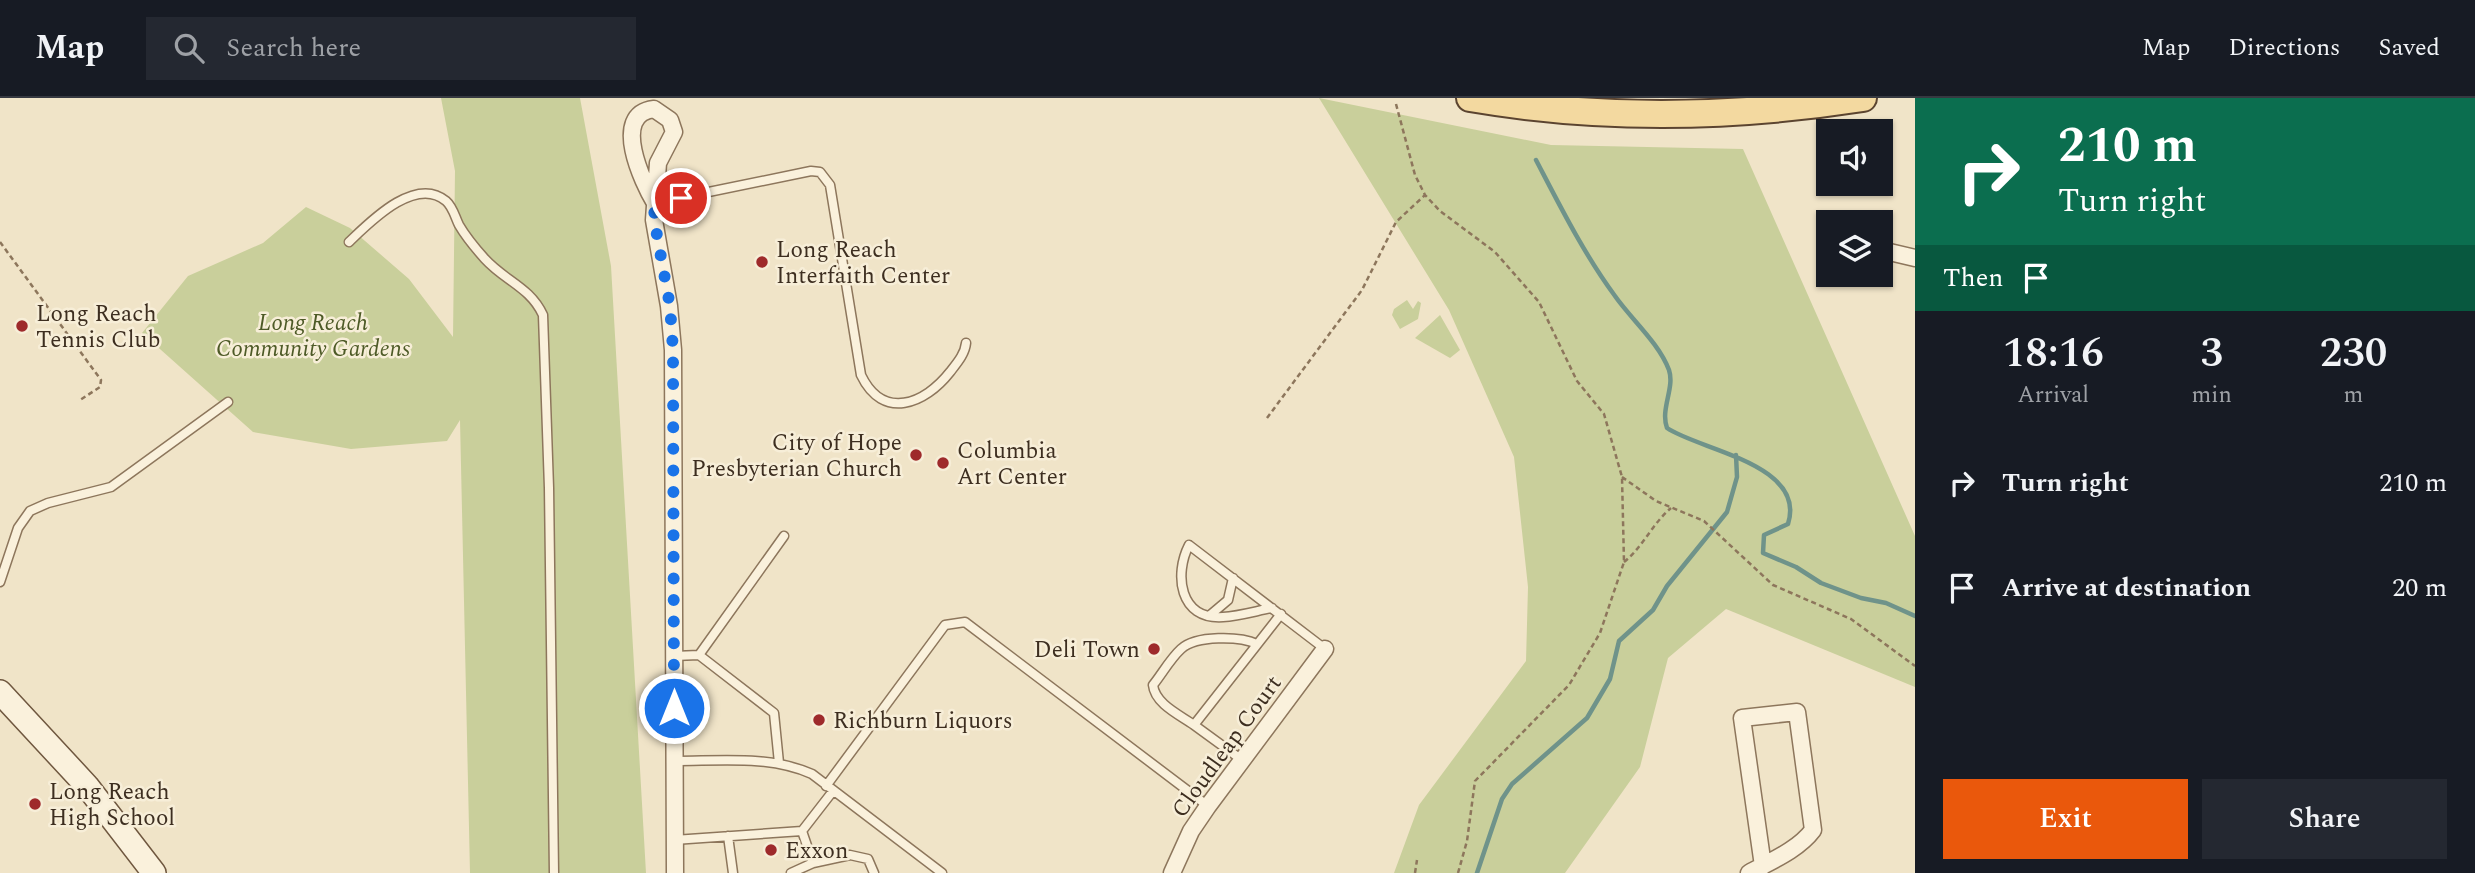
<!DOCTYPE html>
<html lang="en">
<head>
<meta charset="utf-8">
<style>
  :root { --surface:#171b24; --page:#242831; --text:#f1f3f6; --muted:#9ea1a6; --line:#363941; --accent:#ea580c }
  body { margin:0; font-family:Spectral,serif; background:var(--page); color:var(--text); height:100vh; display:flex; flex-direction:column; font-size:26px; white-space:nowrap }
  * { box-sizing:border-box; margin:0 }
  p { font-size:23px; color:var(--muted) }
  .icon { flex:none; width:38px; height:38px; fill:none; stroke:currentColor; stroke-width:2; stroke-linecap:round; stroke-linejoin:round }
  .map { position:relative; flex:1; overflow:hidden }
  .panel { display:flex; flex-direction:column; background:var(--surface); width:560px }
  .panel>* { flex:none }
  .hud { background:#0b6e4f; color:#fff; overflow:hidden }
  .controls { position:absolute; left:1816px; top:21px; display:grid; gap:14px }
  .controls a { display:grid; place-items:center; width:77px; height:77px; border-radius:0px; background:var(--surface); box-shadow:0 2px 5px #0004; font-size:35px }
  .pin { position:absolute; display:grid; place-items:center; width:60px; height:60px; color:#fff; margin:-30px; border:4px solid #fff; border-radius:50%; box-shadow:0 2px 7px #0007 }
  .me { position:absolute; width:77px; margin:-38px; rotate:0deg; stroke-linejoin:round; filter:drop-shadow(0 0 5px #0008) }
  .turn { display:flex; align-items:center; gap:24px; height:147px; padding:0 28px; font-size:32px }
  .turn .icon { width:91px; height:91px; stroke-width:2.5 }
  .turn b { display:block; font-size:49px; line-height:60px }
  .then { display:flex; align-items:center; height:66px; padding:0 28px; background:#0003; gap:14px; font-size:26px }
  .eta { display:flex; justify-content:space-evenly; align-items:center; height:119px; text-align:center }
  .eta b { font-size:42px; font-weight:600; line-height:49px }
  .button { display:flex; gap:14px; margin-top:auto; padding:14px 28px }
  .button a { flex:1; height:80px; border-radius:0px; background:var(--accent); color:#fff; font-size:28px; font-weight:600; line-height:80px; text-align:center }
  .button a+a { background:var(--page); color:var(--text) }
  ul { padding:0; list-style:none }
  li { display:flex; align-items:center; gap:21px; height:105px; padding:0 28px }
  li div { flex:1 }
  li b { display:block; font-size:26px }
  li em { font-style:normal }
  header { display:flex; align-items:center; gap:42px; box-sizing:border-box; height:98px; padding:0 35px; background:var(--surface); border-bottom:2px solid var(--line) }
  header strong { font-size:33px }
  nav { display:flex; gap:38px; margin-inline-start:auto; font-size:24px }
  .search { width:490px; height:63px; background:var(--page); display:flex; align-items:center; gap:18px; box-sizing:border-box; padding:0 24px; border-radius:0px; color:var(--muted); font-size:26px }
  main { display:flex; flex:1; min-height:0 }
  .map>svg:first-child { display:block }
  .green { fill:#c9cf9b }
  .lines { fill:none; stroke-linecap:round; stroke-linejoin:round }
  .stream { stroke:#6f938a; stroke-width:4.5 }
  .lane-casing { stroke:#8d765c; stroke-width:11 }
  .street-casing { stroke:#8d765c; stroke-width:19 }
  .secondary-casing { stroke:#6f573f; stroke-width:26 }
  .primary-casing { stroke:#5b4430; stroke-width:30 }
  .path { stroke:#8d765c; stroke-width:2.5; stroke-dasharray:5 3.5; stroke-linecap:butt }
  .lane { stroke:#faf1dc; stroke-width:8 }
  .street { stroke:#faf1dc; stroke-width:16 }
  .secondary { stroke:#faf1dc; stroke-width:23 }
  .primary { stroke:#f3d9a0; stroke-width:26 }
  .route { stroke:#1a73e8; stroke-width:12; stroke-dasharray:0 21.6 }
  .poi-dot { fill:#9e2a2b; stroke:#f7eed8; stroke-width:2.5 }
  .labels { text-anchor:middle; stroke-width:5; stroke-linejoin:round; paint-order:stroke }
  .poi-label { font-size:23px; fill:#3d2e20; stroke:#f7eed8; text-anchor:start }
  .park-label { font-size:23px; font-style:italic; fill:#4d5a26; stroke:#f7eed8 }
  .street-label { font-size:23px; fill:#3d2e20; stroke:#f7eed8 }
</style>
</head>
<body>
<header>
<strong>Map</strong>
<div class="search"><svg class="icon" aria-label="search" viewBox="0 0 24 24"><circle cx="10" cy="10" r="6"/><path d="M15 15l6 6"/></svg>Search here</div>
<nav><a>Map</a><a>Directions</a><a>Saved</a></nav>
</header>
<main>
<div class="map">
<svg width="1915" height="775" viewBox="0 0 1915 775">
  <rect width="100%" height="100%" fill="#f0e4c8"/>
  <path class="green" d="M441 0H580L611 168 646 775H470L460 322 447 343 351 351 253 334 142 235 188 178 263 145 306 109 350 130 409 181 453 239 455 73Z
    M1319 0 1551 47 1743 51 1915 438V589L1726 511 1668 560 1640 669 1565 775H1394L1419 707 1526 563 1528 489 1514 359 1449 212Z
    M1407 202 1413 211 1418 203 1421 205 1418 221 1400 231 1392 217 1394 211Z
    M1440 217 1460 252 1450 260 1415 240Z"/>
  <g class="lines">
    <path class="stream" d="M1536 62C1560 108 1584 156 1615 198 1631 221 1659 245 1669 272 1675 290 1660 311 1667 330 1699 352 1807 366 1788 426L1764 437 1763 455 1796 469 1821 485 1861 500 1886 505 1915 518
      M1477 775 1502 701 1512 686 1587 620 1610 581 1619 543 1653 512 1667 488 1727 414 1737 379 1736 357"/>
    <defs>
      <path id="lane" d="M655 105 811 73 820 74 830 87 861 277C883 323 925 306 950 274 957 265 965 256 966 245
        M349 144C369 125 415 77 446 103 453 109 455 119 459 127 466 139 476 151 485 161 505 183 530 189 543 217L549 390 554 775
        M0 484 18 430 30 413 48 405 111 389 228 304
        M1272 510C1256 513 1239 518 1223 519 1179 522 1174 476 1189 447L1325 551
        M1209 518 1228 502 1233 480
        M699 557 784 438
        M674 558 699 557 774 615 779 665
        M1194 627C1180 617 1155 606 1153 587 1162 576 1170 561 1181 551 1196 537 1240 538 1257 546
        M1242 662 1194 627 1281 516
        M674 663C721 663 769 657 812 676L942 775
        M826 688 945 527 965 524 1208 708
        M728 738 733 775
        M674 742 802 733 833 693
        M813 765 850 757 868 761 874 775
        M791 775 813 765 802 733"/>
      <path id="street" d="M655 105C643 85 610 16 654 11L670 22 674 34 658 65 654 122 669 208 673 252 675 775
        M1881 152 1915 160
        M1172 775 1191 733 1208 708 1325 551
        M1749 775C1771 763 1798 752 1813 732L1797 614 1742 620 1763 768"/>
      <path id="secondary" d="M0 594 87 688 154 775"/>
      <path id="primary" d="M1470 0C1599 22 1734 20 1863 0"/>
    </defs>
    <use href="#lane" class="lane-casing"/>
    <use href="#street" class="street-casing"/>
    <use href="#secondary" class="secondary-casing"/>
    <use href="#primary" class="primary-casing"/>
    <path class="path" d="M1396 6 1415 77 1425 97 1440 113 1495 154 1539 204 1577 283 1604 316 1622 379 1624 464 1600 535 1569 587 1475 683 1467 743 1458 775
      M0 144 101 282 100 289 80 302
      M1267 320 1362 192 1396 124 1425 97
      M1622 379 1656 403 1704 423 1773 487 1851 521 1915 568
      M1624 464C1643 449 1652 426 1671 410
      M1415 775 1417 762"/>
    <use href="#lane" class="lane"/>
    <use href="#street" class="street"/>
    <use href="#secondary" class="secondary"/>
    <use href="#primary" class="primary"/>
  </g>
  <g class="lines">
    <path class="route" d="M674 610 673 252 670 208 654 121 655 105 681 100"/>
  </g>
  <g class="poi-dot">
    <circle cx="762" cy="164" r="7"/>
    <circle cx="22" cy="228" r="7"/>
    <circle cx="916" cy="357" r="7"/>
    <circle cx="943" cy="365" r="7"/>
    <circle cx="1154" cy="551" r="7"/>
    <circle cx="819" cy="622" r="7"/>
    <circle cx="35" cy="706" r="7"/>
    <circle cx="771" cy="752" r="7"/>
  </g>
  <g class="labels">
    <g class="poi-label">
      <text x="776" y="159">Long Reach<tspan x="776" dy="26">Interfaith Center</tspan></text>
      <text x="36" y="223">Long Reach<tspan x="36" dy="26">Tennis Club</tspan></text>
      <text x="902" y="352" text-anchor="end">City of Hope<tspan x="902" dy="26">Presbyterian Church</tspan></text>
      <text x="957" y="360">Columbia<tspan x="957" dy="26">Art Center</tspan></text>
      <text x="1140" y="559" text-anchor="end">Deli Town</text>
      <text x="833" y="630">Richburn Liquors</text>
      <text x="49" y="701">Long Reach<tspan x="49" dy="26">High School</tspan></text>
      <text x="785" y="760">Exxon</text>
    </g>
    <g class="park-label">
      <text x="313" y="232">Long Reach<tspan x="313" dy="26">Community Gardens</tspan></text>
    </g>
    <g class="street-label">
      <text transform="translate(1226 648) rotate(-54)" y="8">Cloudleap Court</text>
    </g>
  </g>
</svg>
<div class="controls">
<a><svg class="icon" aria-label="sound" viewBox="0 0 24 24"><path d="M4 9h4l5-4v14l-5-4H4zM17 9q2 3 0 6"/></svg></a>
<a><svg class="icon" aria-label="layers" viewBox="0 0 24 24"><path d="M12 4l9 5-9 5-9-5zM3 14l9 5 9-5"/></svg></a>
</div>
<div class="pin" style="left:681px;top:100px;background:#d93025"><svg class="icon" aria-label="arrive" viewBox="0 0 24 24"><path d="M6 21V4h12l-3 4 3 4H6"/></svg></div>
<svg class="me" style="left:674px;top:610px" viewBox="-20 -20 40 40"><circle r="17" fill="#1a73e8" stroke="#fff" stroke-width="3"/><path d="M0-11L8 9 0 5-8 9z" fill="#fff"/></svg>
</div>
<section class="panel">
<div class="hud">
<div class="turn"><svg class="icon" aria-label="right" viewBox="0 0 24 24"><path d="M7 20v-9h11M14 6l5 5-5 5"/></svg><div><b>210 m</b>Turn right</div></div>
<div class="then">Then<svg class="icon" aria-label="arrive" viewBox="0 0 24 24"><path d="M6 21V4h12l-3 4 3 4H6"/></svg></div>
</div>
<div class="eta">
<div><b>18:16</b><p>Arrival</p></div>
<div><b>3</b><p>min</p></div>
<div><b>230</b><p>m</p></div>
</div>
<ul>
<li><svg class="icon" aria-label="right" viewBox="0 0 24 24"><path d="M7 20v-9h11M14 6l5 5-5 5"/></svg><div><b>Turn right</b></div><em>210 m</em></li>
<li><svg class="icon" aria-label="arrive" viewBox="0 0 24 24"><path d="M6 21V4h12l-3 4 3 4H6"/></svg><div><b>Arrive at destination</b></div><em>20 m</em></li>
</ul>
<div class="button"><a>Exit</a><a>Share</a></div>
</section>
</main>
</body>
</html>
